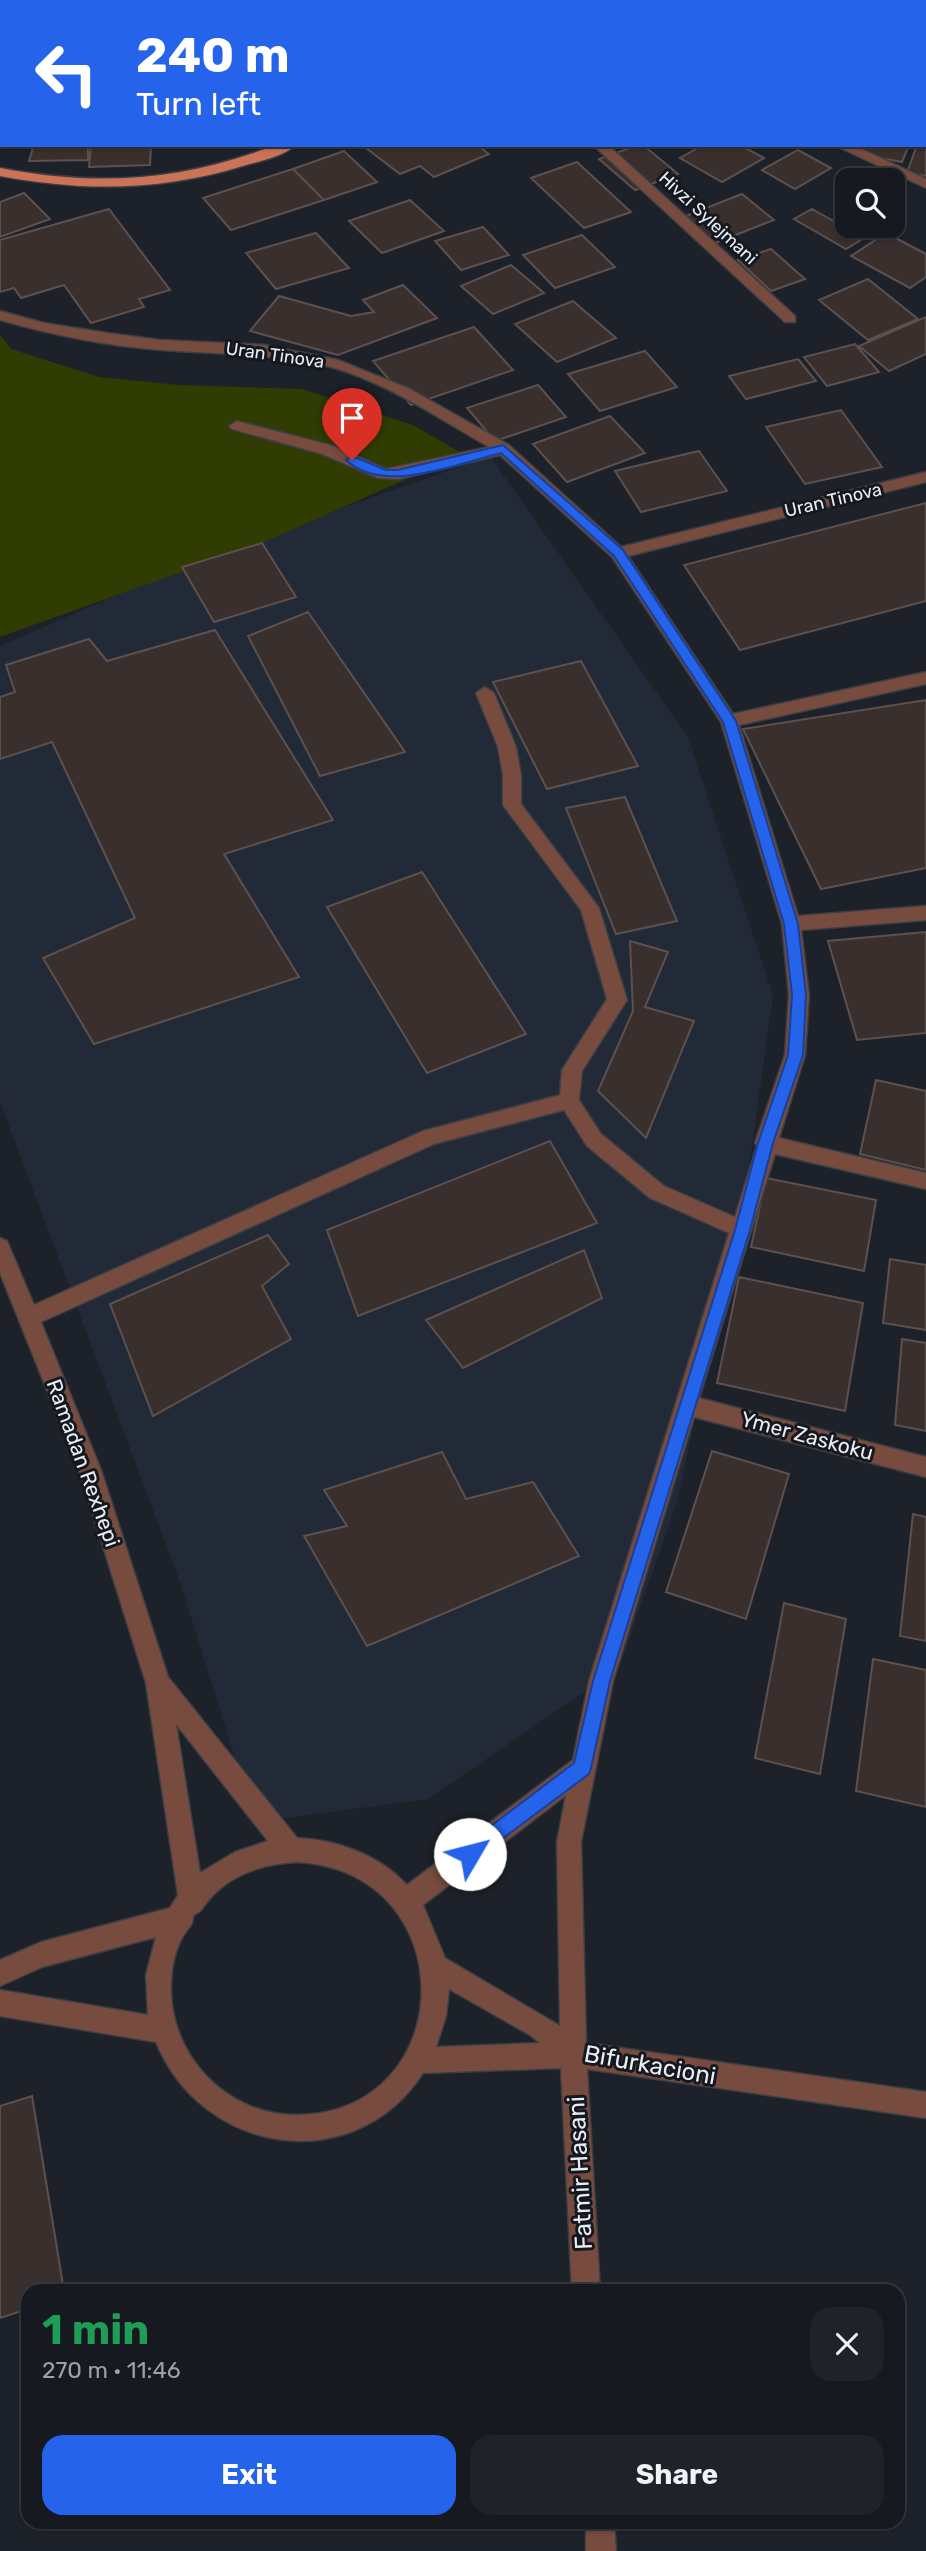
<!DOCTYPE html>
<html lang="en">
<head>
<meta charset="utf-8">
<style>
  :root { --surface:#16191f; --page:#1f2228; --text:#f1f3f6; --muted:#9ea0a4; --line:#35383d; --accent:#2563eb }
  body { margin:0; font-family:Rubik,sans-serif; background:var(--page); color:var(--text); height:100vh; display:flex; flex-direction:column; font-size:26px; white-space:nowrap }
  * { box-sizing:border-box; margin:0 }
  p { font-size:23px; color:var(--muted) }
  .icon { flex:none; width:38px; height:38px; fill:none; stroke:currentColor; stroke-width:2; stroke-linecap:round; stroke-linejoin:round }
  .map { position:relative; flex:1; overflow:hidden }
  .sheet { position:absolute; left:21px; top:2284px; width:884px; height:245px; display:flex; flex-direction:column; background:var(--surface); border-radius:21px; box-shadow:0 2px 5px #0004,0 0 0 2px var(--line) }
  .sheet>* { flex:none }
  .top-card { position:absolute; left:0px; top:0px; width:928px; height:147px; box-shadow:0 2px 5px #0004,0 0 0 2px var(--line); background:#2563eb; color:#fff; overflow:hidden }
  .controls { position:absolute; left:835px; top:168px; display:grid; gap:14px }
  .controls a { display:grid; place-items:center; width:70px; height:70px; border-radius:14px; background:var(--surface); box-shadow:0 2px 5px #0004,0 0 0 2px var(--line); font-size:35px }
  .pin { position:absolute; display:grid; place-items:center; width:60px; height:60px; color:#fff; margin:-72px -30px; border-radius:50% 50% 50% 0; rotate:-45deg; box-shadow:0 0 7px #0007 }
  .pin .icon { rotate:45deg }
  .me { position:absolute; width:77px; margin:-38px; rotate:53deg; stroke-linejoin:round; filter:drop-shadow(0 0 5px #0008) }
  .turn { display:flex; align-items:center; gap:24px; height:147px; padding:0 21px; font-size:32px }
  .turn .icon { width:91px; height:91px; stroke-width:2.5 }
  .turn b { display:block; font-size:49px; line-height:60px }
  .round { display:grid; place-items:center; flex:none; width:74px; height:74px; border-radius:21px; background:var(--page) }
  .head { display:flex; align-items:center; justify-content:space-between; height:119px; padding:0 21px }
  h1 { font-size:42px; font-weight:700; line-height:52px; color:#1e9e55 }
  .cta { display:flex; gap:14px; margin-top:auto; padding:14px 21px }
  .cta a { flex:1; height:80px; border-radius:21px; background:var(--accent); color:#fff; font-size:28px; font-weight:700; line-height:80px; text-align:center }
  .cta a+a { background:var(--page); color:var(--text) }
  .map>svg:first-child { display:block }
  .built { fill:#232a37 }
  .green { fill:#303c02 }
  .building { fill:#392f2d; stroke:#5c514e; stroke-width:2 }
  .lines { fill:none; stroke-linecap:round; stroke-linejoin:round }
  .minor-casing { stroke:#3a3e45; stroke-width:3 }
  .major-casing { stroke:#3a3e45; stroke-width:3 }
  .minor { fill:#774c3e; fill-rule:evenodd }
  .major { fill:#cc7357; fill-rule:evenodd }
  .route { fill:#2563eb; stroke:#184099; stroke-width:2 }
  .labels { text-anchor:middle; stroke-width:6; stroke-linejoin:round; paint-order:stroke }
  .far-street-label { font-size:18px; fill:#eaedf3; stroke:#14181f }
  .street-label { font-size:21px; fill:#eaedf3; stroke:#14181f }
  .near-street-label { font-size:24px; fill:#eaedf3; stroke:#14181f }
</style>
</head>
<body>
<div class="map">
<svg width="926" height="2551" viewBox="0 0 926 2551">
  <rect width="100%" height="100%" fill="#1d2129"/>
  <path class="built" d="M490 456 688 737 773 996 749 1168 677 1502 619 1668 428 1799 255 1822 180 1582 0 1102V646L209 555Z"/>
  <path class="green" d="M0 335 11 349 99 377 179 385 302 389 413 425 463 454 262 543 0 637Z"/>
  <path class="building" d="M444 0H569L571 2H445Z
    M734 0H844L730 2Z
    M926 121V176L907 173 917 145H926Z
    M34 145H88V160L29 161Z
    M91 145H151L150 165 89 167Z
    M362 145H477L489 154 434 177 420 166 400 174Z
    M638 145H643L678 174 635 190 599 159Z
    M703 145H740L764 158 722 182 680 158Z
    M857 145H909L902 162 854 153Z
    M798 150 831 168 795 189 762 170Z
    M344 151 377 182 324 200 293 169Z
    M577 162 631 212 584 228 531 178Z
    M293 169 324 200 231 230 203 198Z
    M24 193 50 219 0 237V202Z
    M742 194 774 220 715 243 683 217Z
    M410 200 444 231 382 253 349 221Z
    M109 209 170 290 139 299 144 307 91 323 64 285 21 298 14 288 0 292V240Z
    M812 209 864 238 846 249 794 219Z
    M483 227 509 255 461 270 435 241Z
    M316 233 349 268 276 289 246 253Z
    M886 233 926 254V277L910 288 851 256Z
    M582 235 615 267 555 288 523 255Z
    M771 249 805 279 771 291 738 260Z
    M511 265 544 293 493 314 461 286Z
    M868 279 918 319 868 340 819 300Z
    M403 285 437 318 338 355 250 331 279 296 351 316 374 312 363 300Z
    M573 301 616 338 557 362 515 324Z
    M926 317V354L889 371 859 346Z
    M474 327 513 370 411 405 373 361Z
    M855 344 879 372 827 386 804 357Z
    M645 351 677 387 600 411 568 374Z
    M798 359 816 381 746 399 729 376Z
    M538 385 566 417 495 441 467 408Z
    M841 410 882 467 805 484 766 427Z
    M610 416 645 453 567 482 533 444Z
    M699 451 727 491 641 512 615 471Z
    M926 503V601L740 650 684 565Z
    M262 543 296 597 214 622 182 567Z
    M308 612 405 752 320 776 248 636Z
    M215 630 333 820 224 854 299 977 94 1044 43 958 135 918 52 742 0 759V697L15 692 6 665 89 639 107 661Z
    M581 661 638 766 547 789 493 682Z
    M926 700V868L821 889 743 729Z
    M625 797 677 921 616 934 566 808Z
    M422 872 526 1034 427 1073 327 907Z
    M926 932V1033L857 1040 828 941Z
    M630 941 668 952 645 1007 694 1021 646 1138 598 1091 633 1011Z
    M876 1080 926 1091V1170L860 1154Z
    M550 1141 597 1223 358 1316 327 1230Z
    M766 1178 876 1200 864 1271 751 1247Z
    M268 1235 289 1264 262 1286 291 1339 153 1416 110 1304Z
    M584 1250 602 1298 463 1368 426 1320Z
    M890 1259 926 1265V1330L883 1323Z
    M739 1277 863 1303 845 1411 717 1383Z
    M902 1339 926 1343V1431L895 1425Z
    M712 1451 789 1474 746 1619 666 1592Z
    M442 1452 466 1499 533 1482 579 1556 367 1646 304 1536 347 1526 324 1490Z
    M913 1514 926 1517V1641L900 1636Z
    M784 1603 846 1619 820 1774 755 1758Z
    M873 1659 926 1670V1807L856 1791Z
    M32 2096 64 2291H28V2309L0 2318V2106Z"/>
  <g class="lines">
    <defs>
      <path id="minor" d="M415 0H428L429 2H416Z
        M598 0H611L612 2H599Z
        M685 0H700L684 2Z
        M593 145H608L795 316V322H785Z
        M834 145H853L926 179V188Z
        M0 311 44 323 107 333 160 340 264 345 338 360 410 389 509 445 621 547 926 472V482L628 556 733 714 926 672V684L739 725 798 916 926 906V920L801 930 809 995 805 1055 779 1138 926 1173V1189L775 1154 699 1398 926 1457V1477L694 1417 613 1681 581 1842 586 2043 926 2092V2118L587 2069 600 2291H572L561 2068 423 2073C354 2179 202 2155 156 2042L0 2016V1990L148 2015 146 1975 156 1937 42 1967 0 1986V1960L41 1942 170 1908 178 1895 146 1683 79 1470 0 1273V1238L7 1241 34 1305 423 1131 560 1095 562 1070 607 999 581 910 503 805V775L498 747 476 693 485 687 494 693 516 747 521 775V804L599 908 627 1000 582 1071 579 1100 601 1134 664 1186 735 1217 757 1146 755 1143 785 1055 789 995 782 924 721 722 612 557 500 455 398 479 378 478 322 454 232 429 229 426 237 421 334 446 386 469 489 447C438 418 385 381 327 366 272 353 218 354 162 350 108 346 52 335 0 320ZM564 1110 587 1146 650 1198 729 1233 589 1681 573 1760 407 1885C379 1855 338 1840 297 1838L168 1677 101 1470 41 1322 434 1144ZM176 1724 268 1841 235 1852 200 1873ZM566 1795 557 1842 560 2026 445 1958 423 1905ZM297 1862C465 1871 461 2112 298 2115 226 2116 168 2054 171 1983 172 1960 177 1941 191 1925 193 1923 192 1918 194 1915 196 1913 200 1912 202 1909 223 1877 259 1864 297 1862ZM449 1989 530 2035 540 2043 436 2047 446 2016Z
        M586 2522H614L616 2551H586Z"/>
      <path id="major" d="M276 145H296C284 156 261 161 246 165 163 191 85 192 0 176V168C100 187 180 181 276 145Z"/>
    </defs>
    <use href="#minor" class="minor-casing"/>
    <use href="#major" class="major-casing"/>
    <use href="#minor" class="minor"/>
    <use href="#major" class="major"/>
  </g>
  <path class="route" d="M503 445 623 550 736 721 798 924 806 995 803 1055 773 1143 750 1230 610 1681 591 1768 589 1774 470 1863 463 1861 461 1854 463 1847 574 1763 593 1681 735 1230 758 1143 788 1055 792 995 784 924 723 722 614 556 501 453C456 464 384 495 346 460L352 456 386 470H398Z"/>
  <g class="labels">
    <g class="far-street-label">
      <text transform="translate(708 218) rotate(43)" y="6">Hivzi Sylejmani</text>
      <text transform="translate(275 355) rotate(8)" y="6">Uran Tinova</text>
      <text transform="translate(833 500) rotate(-13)" y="6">Uran Tinova</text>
    </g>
    <g class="street-label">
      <text transform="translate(807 1436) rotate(15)" y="7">Ymer Zaskoku</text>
      <text transform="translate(83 1463) rotate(70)" y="7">Ramadan Rexhepi</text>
    </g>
    <g class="near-street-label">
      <text transform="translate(650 2065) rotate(10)" y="8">Bifurkacioni</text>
      <text transform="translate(580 2173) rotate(-93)" y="8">Fatmir Hasani</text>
    </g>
  </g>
</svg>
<div class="controls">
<a><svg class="icon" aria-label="search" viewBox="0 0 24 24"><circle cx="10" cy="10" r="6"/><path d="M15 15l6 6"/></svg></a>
</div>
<div class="pin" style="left:352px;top:460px;background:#d93025"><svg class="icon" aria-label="arrive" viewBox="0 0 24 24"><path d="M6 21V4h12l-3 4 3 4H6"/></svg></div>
<svg class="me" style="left:470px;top:1854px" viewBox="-20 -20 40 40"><circle r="19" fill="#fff"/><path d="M0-13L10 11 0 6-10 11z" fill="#2563eb"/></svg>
<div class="top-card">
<div class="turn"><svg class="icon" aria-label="left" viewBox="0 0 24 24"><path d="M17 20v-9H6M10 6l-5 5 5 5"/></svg><div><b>240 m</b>Turn left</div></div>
</div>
<section class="sheet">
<div class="head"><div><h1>1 min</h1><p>270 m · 11:46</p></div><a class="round"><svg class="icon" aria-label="close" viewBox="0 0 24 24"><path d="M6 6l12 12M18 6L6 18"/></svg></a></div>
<div class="cta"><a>Exit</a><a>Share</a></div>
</section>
</div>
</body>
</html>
